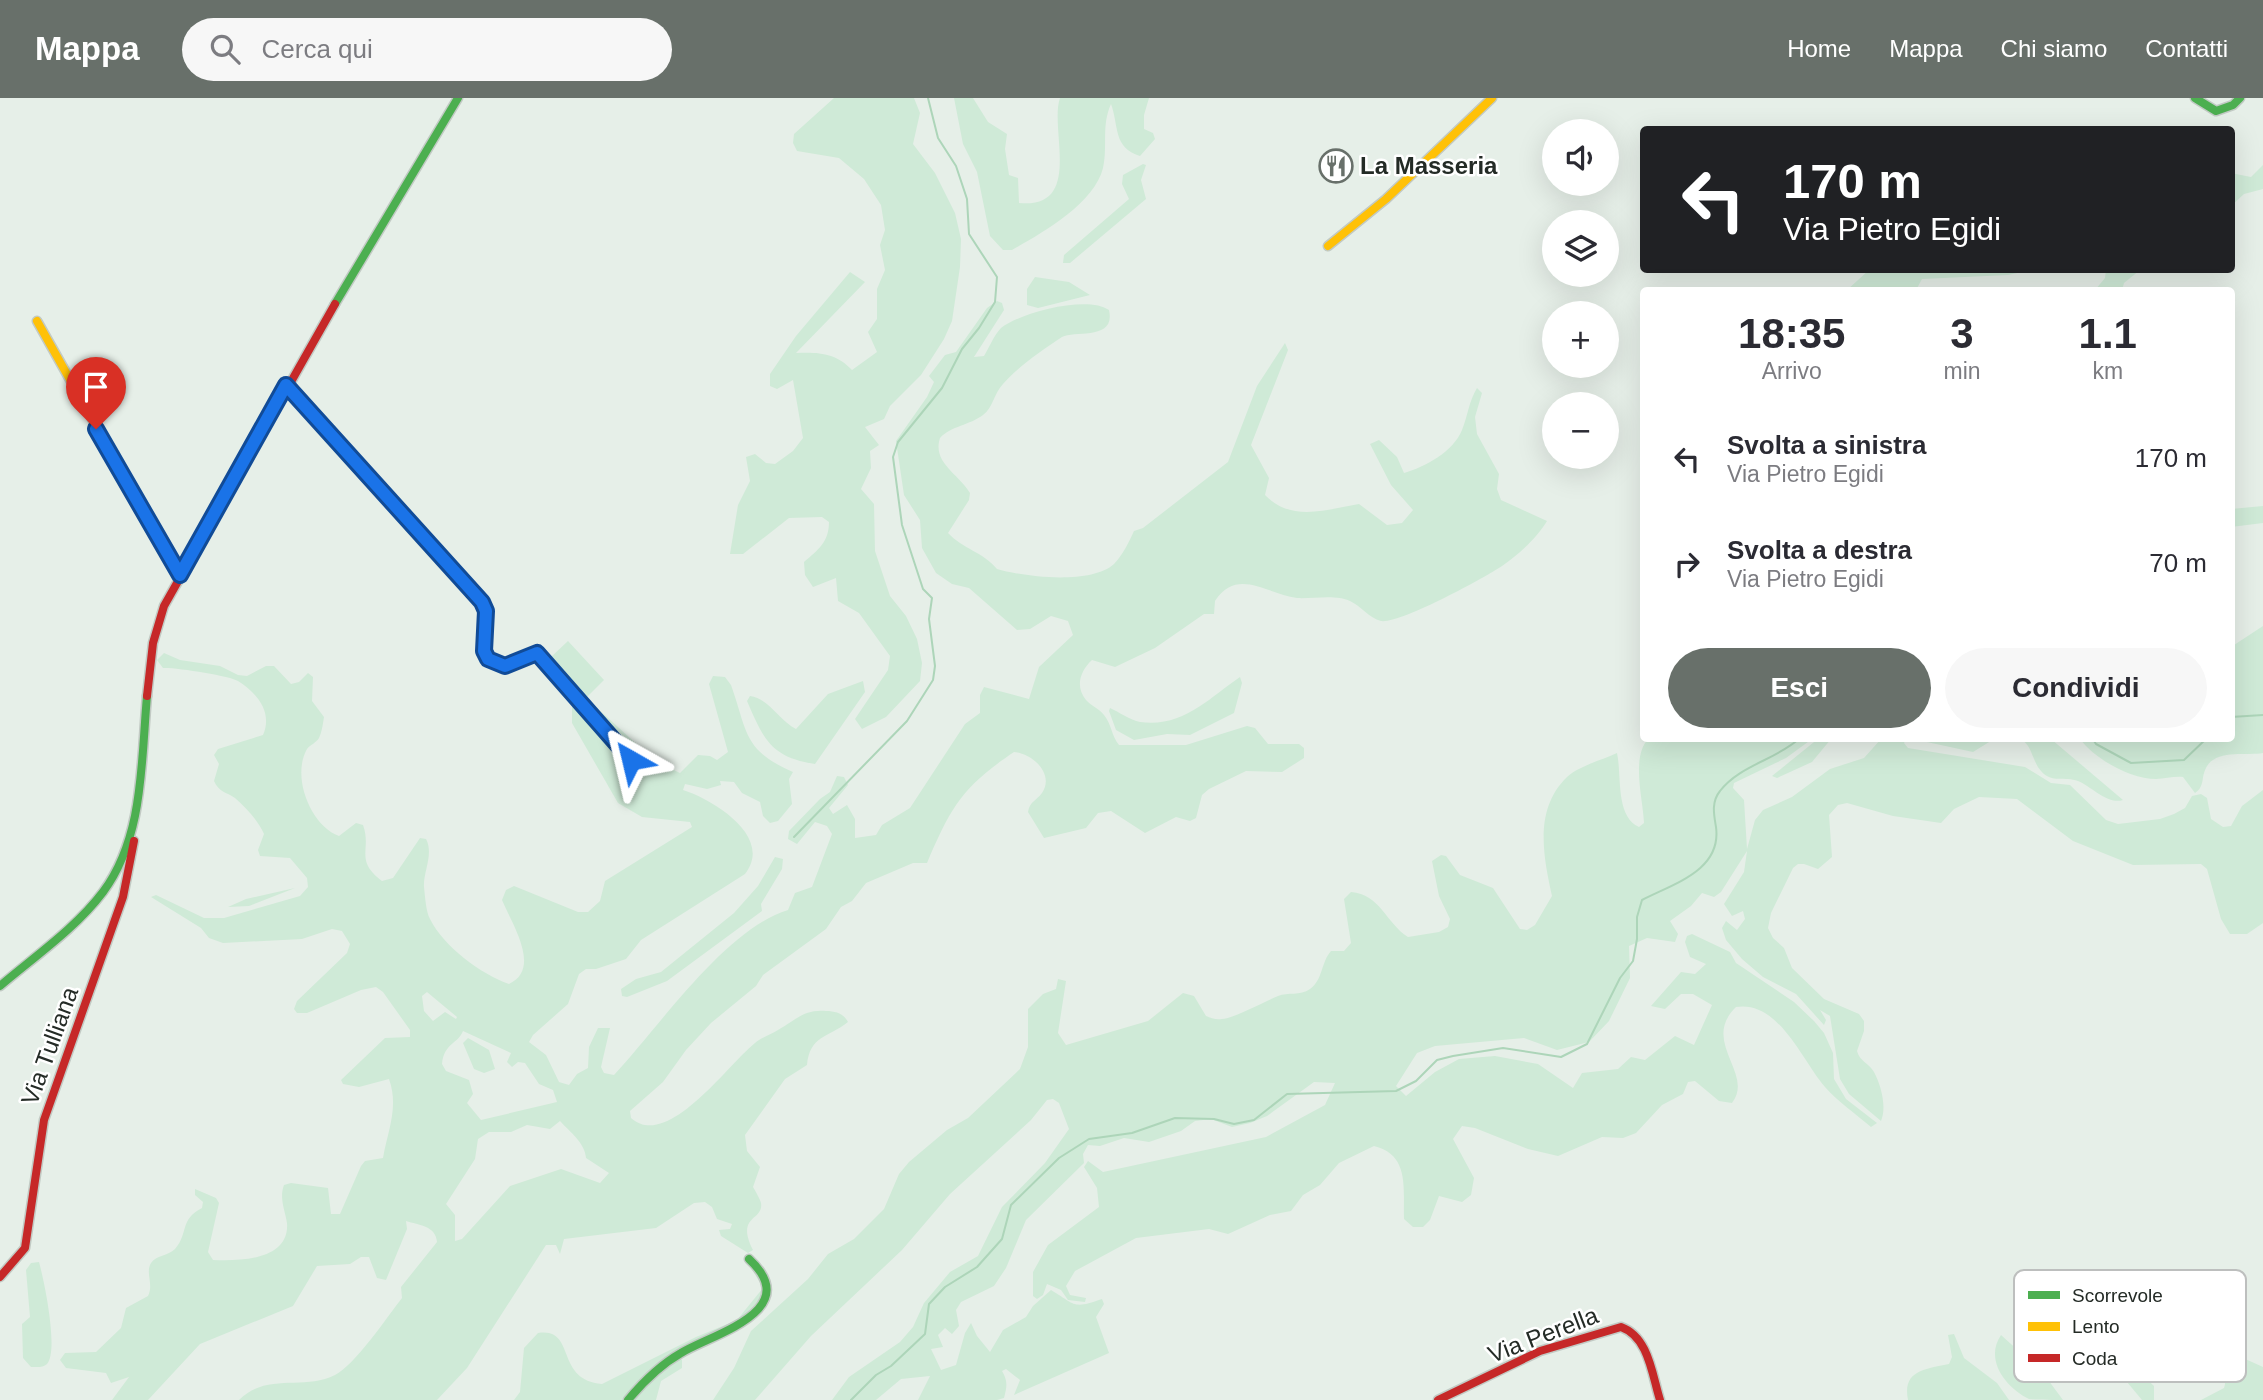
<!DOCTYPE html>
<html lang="it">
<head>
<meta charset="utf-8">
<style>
  :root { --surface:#fff; --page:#f7f7f7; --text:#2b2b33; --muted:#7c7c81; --accent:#68706a }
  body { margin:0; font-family:Helvetica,sans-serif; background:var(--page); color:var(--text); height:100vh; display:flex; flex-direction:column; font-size:26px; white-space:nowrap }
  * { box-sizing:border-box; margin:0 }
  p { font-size:23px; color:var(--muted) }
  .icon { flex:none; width:38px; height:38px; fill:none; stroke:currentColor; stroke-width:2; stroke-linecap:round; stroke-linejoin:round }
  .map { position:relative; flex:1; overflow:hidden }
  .drawer { position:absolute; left:1640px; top:189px; width:595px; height:455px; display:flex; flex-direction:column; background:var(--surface); border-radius:7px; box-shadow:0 7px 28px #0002 }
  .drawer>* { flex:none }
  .banner { position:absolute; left:1640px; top:28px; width:595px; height:147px; border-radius:7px; box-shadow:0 7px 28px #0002; background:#202124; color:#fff; overflow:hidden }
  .controls { position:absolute; left:1542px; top:21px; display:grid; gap:14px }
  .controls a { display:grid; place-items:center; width:77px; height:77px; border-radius:50%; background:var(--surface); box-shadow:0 7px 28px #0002; font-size:35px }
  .pin { position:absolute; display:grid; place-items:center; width:60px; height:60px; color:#fff; margin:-72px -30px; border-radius:50% 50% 50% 0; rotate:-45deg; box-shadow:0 0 7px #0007 }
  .pin .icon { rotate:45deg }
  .me { position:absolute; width:77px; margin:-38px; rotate:323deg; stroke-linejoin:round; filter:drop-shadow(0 0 5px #0008) }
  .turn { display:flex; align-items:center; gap:24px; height:147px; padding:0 28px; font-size:32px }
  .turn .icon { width:91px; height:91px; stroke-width:2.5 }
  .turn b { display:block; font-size:49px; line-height:60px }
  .eta { display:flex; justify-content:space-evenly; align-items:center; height:119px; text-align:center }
  .eta b { font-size:42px; font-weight:700; line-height:49px }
  .cta { display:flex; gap:14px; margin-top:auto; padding:14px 28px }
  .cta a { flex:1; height:80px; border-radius:42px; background:var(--accent); color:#fff; font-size:28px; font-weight:700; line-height:80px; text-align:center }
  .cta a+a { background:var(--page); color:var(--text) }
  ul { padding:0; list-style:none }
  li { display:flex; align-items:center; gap:21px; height:105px; padding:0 28px }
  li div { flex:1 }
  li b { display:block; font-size:26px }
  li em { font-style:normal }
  header { display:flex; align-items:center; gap:42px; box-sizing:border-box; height:98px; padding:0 35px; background:var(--accent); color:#fff }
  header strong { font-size:33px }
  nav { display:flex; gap:38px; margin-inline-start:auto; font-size:24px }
  .search { width:490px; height:63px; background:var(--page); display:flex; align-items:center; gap:18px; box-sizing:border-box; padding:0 24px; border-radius:38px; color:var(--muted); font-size:26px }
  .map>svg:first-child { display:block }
  .green { fill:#cfead7; fill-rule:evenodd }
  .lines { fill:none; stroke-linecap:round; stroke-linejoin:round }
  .stream { stroke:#add5b9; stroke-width:2 }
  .fast-casing { stroke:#c2cac4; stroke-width:11 }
  .slow-casing { stroke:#c2cac4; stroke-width:11 }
  .jam-casing { stroke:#c2cac4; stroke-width:11 }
  .fast { stroke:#4caf50; stroke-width:8 }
  .slow { stroke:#ffc107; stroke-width:8 }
  .jam { stroke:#c62828; stroke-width:8 }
  .route-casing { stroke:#114b97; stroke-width:18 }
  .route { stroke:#1a73e8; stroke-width:12 }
  .labels { text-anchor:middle; stroke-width:5; stroke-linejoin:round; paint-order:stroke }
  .poi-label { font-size:24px; font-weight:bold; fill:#242b26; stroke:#fff; text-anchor:start }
  .street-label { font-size:24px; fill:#242b26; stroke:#fff }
  .key { fill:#fff; stroke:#bdbfbe; stroke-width:2 }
  .key-label { font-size:19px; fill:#242b26 }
</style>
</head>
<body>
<header>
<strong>Mappa</strong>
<div class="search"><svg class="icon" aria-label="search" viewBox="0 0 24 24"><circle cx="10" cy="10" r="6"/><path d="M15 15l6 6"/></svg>Cerca qui</div>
<nav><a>Home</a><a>Mappa</a><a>Chi siamo</a><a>Contatti</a></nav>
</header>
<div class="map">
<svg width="2263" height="1302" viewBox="0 0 2263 1302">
  <rect width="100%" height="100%" fill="#e6efe8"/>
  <path class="green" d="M834 0H914L920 15 913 46 935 75 955 115 961 141 960 169 952 223 944 241 921 277 890 308 884 321 865 329 879 347 870 353 871 370 861 391 874 406 875 453 890 498 906 518 917 541 922 565 920 583 886 619 862 631 855 621 888 572 890 558 859 515 838 503 836 480 813 489 805 477 804 464C818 452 829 444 829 424L822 419 789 420 743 456H730L738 407 750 383 746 359 755 356 766 365 775 366 793 353 803 340 793 282 777 291 770 288V276L796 238 850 174 865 184 796 255C819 254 836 255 852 272L877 254 868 234 877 221V191L885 172 880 147 885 132 881 107 864 81 839 60 797 53 793 45 794 36Z
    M954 0H973L988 24 1007 36 1005 51 1009 77 1018 80 1019 105C1084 111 1049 31 1060 0H1149L1144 17V31L1153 35 1155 41 1140 58C1113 50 1119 28 1111 6 1101 28 1108 48 1103 70 1094 106 1042 135 1012 152H1003L990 138 977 74 963 46Z
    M1143 66 1146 67 1141 82 1146 101 1070 165H1063L1064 157 1129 101 1122 86 1123 77Z
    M2263 67V91L2244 96 2231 108V75L2251 79Z
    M1869 172H2031L2008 177 1922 181 1916 192H1847Z
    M2106 172H2140L2124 185 2122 192H2095L2105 180Z
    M1035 179 1069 184 1090 197 1038 210 1027 207V191Z
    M997 203 1002 205 1004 212 974 259 984 258C989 250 994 237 1001 230 1021 214 1088 197 1109 212 1116 243 1075 232 1062 239 1042 252 1019 268 1003 286 994 295 993 310 983 317 970 327 951 328 940 340 932 365 959 376 970 395L969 402 948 435C963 451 983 454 997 471 1024 479 1091 487 1114 466 1122 458 1129 444 1134 433L1143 430 1228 364 1257 288 1285 245 1288 252 1251 347 1269 380 1265 397C1291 424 1325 412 1359 406L1387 427 1402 425 1413 412 1391 387 1370 346 1379 342 1397 359 1404 375C1425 369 1453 354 1462 332 1468 317 1469 303 1477 290L1482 295 1475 319 1477 336 1499 376 1497 391 1501 402 1547 423C1537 440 1518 457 1502 468 1484 480 1400 526 1381 523 1369 520 1361 508 1350 503 1336 496 1312 501 1297 500 1267 496 1237 469 1215 503L1214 516H1204L1155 550 1115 569 1092 562C1080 573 1075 589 1086 602 1091 608 1100 611 1104 617 1112 627 1111 637 1119 647H1186L1247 628 1255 630 1268 646H1299L1304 650V660L1282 674 1246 673 1209 691 1202 697 1196 720 1190 723 1176 719 1145 735 1111 713 1098 715 1086 730 1044 740 1028 714C1030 703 1036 703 1042 695 1055 676 1032 655 1014 654 962 689 951 709 927 765H913L866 785 852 803 841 809 826 831 763 877 756 888 711 925 686 952 663 984 630 1013 631 1020C669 1054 732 960 759 942 765 938 772 936 778 932 796 922 804 911 826 913 836 913 844 916 848 924 828 940 810 937 807 967L785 981 745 1037 747 1053 760 1069 753 1089C756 1094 760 1101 761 1105 764 1123 735 1117 753 1152L748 1155 721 1138 719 1132 730 1131 732 1126 717 1121 712 1109 705 1104 694 1105 656 1130 564 1141 560 1156 556 1147H546L467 1270 437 1302H239C267 1274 303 1293 335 1277 354 1268 388 1218 402 1200L401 1189 437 1144C436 1128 419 1127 406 1123L407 1131 386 1182 377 1180 369 1159H361L350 1166 317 1168 293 1208 200 1246 148 1302H112L129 1279 111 1285 106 1275 66 1270 60 1262 65 1255 96 1254 121 1230 126 1210 148 1198C154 1186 145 1175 151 1165 156 1157 168 1158 175 1151 189 1135 179 1122 202 1110L203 1104 195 1097V1091L216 1100 219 1105 208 1154 213 1162C238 1163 290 1163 287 1125 285 1112 279 1100 284 1087L291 1085 328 1090 331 1116H340L361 1068 365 1063 383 1060C388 1032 399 1009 389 981L359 989 343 986 341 982 385 940 410 939V932L383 894 376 889 361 892 307 915H297L294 911 297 903 347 855 350 846 342 833 332 831 302 841 223 845 209 840 201 830 151 799 156 797 204 820H224L300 798 308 789 307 780 290 760 260 758 258 752 264 736C258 722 246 710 235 700 226 694 219 694 214 683L219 666 214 657 218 651 263 637C273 614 257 595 238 583 231 578 174 569 163 570L157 562 164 555 180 562 220 568 238 577 247 578 266 568H274L291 586 299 584 308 575 313 579 312 603 324 619C323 625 322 634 319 640 316 645 310 647 307 651 291 679 311 728 339 738L356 725 363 727C372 752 354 762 382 783L393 780 420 740 426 741C434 756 423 774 424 789 425 798 426 814 430 821 444 849 481 876 509 886 542 871 512 826 502 802L506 792 514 788 578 814H588L600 803 605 783 692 729 690 724 642 719 618 705 572 625V609L584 600C617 624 642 658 680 675L698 657 710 658 717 662 728 654 709 586 713 578 725 579 731 587C748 635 743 652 793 674L789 681 792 706 778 723 770 725 763 718 760 704 742 695 734 684 720 683 721 687 707 691 685 686 683 692C714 702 774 739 745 776L641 842 626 861 596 871H586L579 876 568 906 533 937 529 944 546 957 559 984 569 987 577 976 588 970 589 949 598 930H610L601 969 604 975 614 977C659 929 725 831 788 812L795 795 812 789 832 736 827 728 815 724 797 746 788 741 789 733 820 701 830 694 837 678 844 679 848 687 829 710 833 716 847 707 855 721V740L876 737 882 727 910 710 965 626 980 615V597L984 589 1029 601 1039 569 1073 537 1068 523 1051 518 1030 531 1017 532 969 490 952 486 936 475 922 450 920 422 904 397 896 343 927 299 934 284 929 278 945 257 956 254 987 210ZM427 894 457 919 456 921 445 914 433 923 424 913 422 898ZM463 933 511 955 507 964 512 969 518 964 525 965 539 986 553 992 557 1004 481 1022 467 1005 473 996 469 982 446 973 442 966C444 945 458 946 463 933ZM560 1023C570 1034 585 1045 586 1060L609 1075 600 1085 561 1071 510 1088 462 1141 455 1143V1117L446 1106 475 1061 478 1041 489 1034H511L527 1027 550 1031Z
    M2263 408V425L2231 429V411Z
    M2263 528V655C2246 658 2215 651 2206 670 2201 679 2205 689 2195 695L2183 679C2174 678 2165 681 2156 681 2130 681 2095 661 2080 641L2231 640V549Z
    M568 543 604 582 587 599 551 559Z
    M1240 579 1242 585 1234 615 1190 637 1167 636 1134 642 1116 632 1109 613 1110 610C1119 614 1130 622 1140 624 1183 630 1209 600 1240 579Z
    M863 583 865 594 815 666C771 659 764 642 747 603L750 598C768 600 779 622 796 631L828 596Z
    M1819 640 1831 641 1812 664 1777 680 1772 678Z
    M1648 641H1812L1786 660 1734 685 1733 690 1744 702 1747 751 1755 722 1763 712 1792 699 1830 671 1864 660 1881 641H1906L1904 645 1908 650 2025 669 2051 685 2070 687 2106 722 2118 726 2160 721 2174 716 2185 710 2192 698 2201 696 2207 700 2211 721 2223 729 2231 728 2242 708 2263 692V825L2247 836H2230L2221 821 2207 771 2201 766 2133 767 2073 743 2017 701 1979 699 1954 711 1941 725 1893 718 1847 705 1838 707 1829 717 1832 759 1818 771 1804 766H1798L1793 770 1771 815 1768 830 1773 840 1784 850 1792 870 1824 901 1859 916 1864 923V933L1857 953C1860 964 1869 965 1874 974 1881 987 1887 1009 1881 1023L1849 996 1840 981 1830 918 1820 912 1826 922 1824 927 1796 896 1763 879 1742 861 1726 842 1722 830 1726 823 1737 832 1745 821 1743 813 1732 818 1724 806 1744 774 1747 753 1721 794 1714 799 1702 795 1691 808 1670 823 1678 836 1675 844 1647 840 1629 848 1630 880 1609 923 1589 944 1557 952 1524 940 1435 948 1417 955 1396 988 1406 998 1435 974 1459 961 1495 958 1538 966 1573 990 1582 975 1618 971 1631 959 1645 962 1675 938 1694 947 1712 907 1693 896H1681L1665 911 1651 908 1681 874 1695 876 1706 866 1690 859 1685 844 1687 838 1692 836 1730 854 1736 865 1794 904 1814 923 1824 935 1833 955 1834 981 1846 1001 1877 1025 1871 1029C1856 1016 1838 1004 1825 989 1802 963 1779 902 1736 909 1700 944 1755 975 1732 1005L1719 1003 1695 983 1688 984 1683 996 1662 1007 1636 1035 1623 1040 1602 1039 1558 1058 1528 1051 1475 1030 1462 1028 1453 1041 1474 1080 1471 1097 1462 1104 1439 1098 1430 1122 1423 1129H1413L1404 1121C1403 1090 1410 1057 1374 1048L1339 1065 1320 1087 1303 1097 1291 1113 1270 1117 1228 1136 1209 1131 1136 1140 1075 1173 1066 1188 1070 1197 1086 1200 1085 1204 1068 1202 1061 1192 1047 1186 1043 1197 1037 1201 1033 1198V1174L1048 1147 1099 1109 1097 1090 1084 1069 1088 1063 1103 1074 1266 1039 1325 1007 1335 985 1314 984 1267 1018 1250 1025 1232 1029 1211 1021 1195 1023 1181 1033 1149 1044 1124 1040 1100 1048 1088 1047 1083 1056 1084 1065 1026 1122 1006 1170 994 1188 961 1204 956 1212 959 1228 952 1236 945 1230 938 1237 943 1249 931 1251 941 1272 956 1267 965 1235 971 1225 977 1238 990 1254 1003 1232 1026 1219 1033 1208 1051 1192C1075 1206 1072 1212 1102 1201L1104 1206 1096 1219 1109 1255 1014 1297 1020 1282 1006 1271 1002 1273C1008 1283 1007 1289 1004 1300L997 1302H918L930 1278 901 1281 876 1302H832L849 1279 900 1244 913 1229 924 1205 950 1174 978 1158 1002 1109 1045 1065 1069 1031 1059 1005 1053 1001 1047 1002 1031 1022 950 1096 902 1152 811 1238 755 1302H713L734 1270 751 1233 808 1181 828 1156 854 1141 884 1111 899 1076 909 1064 947 1032 968 1020 1020 971 1028 949V911L1043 896 1056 891 1058 881 1066 883 1058 935 1066 947 1148 923 1183 895 1194 898 1206 918C1211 920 1216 922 1222 921 1232 921 1266 903 1278 898 1288 894 1300 898 1310 891 1323 882 1321 864 1331 853H1344L1351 845 1344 801 1351 794C1380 796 1386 825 1408 839L1439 834 1448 829 1450 821 1439 798 1432 763 1441 757 1446 758 1460 777 1493 790 1520 831 1527 832 1535 827 1552 798C1543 757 1534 711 1567 679 1579 668 1602 662 1617 655 1622 678 1615 718 1639 729L1644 725C1643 701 1631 660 1648 641Z
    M1913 641H1994L1973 654Z
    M2021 641H2051L2123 702C2108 707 2092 689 2078 683 2065 678 2052 686 2041 673 2032 663 2033 649 2021 641Z
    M775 759 783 761 782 771 761 806 762 813 667 883 627 899 622 898 621 891 636 881 661 874 734 815 758 788Z
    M295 790 249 808 228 809 246 801Z
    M468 940 489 952 495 971 484 975 474 971 463 945Z
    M39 1164C44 1182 59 1252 47 1266 43 1270 37 1269 31 1269L23 1260 22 1226 30 1219 26 1172 31 1165Z
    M750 1168 764 1179V1198L730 1231 691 1247 626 1302H514L520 1294 524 1250 538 1235C577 1229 554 1282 602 1286L696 1239 737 1222 763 1190Z
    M1954 1236 1964 1260 1997 1285 2009 1302H1908C1902 1272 1926 1271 1949 1266L1952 1259 1948 1237Z
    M2001 1237 2043 1275 2063 1302C2053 1302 2037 1302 2029 1301 2006 1290 1984 1262 2001 1237Z
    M2232 1255 2263 1269V1302H2201L2224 1290C2228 1278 2222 1267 2227 1256Z
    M679 1260 682 1262V1270L661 1283 656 1302H631L654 1277Z
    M2123 1272 2138 1273 2154 1288V1302H2142L2122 1278Z"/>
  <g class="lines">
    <path class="stream" d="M2231 619 2263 617
      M2092 640 2096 646 2131 665 2184 662 2207 640
      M794 739 907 623 933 582 935 568 929 521 932 500 923 491 902 427 893 359 898 344 942 290 962 251 979 230 995 204 997 179 969 136 967 101 956 68 938 40 928 0
      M851 1302 876 1277 891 1268 925 1236 929 1206 945 1189 977 1169 1002 1141 1011 1107 1059 1060 1089 1041 1132 1035 1175 1020 1214 1021 1234 1026 1254 1022 1287 996 1396 993 1416 983 1437 962 1453 958 1503 950 1561 959 1587 946 1620 880 1633 863 1637 841V819L1642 802C1672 786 1722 773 1716 729 1714 717 1711 704 1720 693 1740 667 1776 662 1800 640"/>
    <defs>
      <path id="fast" d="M2195 0 2216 13 2233 7 2240 0
        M335 206 458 0
        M286 287 483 507 487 559 505 568 537 555 631 662
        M0 888C34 859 76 830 103 794 144 739 141 664 147 598
        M628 1302C643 1284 660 1267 681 1255 712 1236 805 1213 749 1161"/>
      <path id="slow" d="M1328 148 1386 101 1492 0
        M37 223 180 477"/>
      <path id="jam" d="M147 598 153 545 164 508 335 206
        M0 1179 25 1150 44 1022 123 799 134 743
        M1438 1302 1540 1253 1621 1229C1649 1239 1652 1277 1660 1302"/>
    </defs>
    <use href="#fast" class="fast-casing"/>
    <use href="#slow" class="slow-casing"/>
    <use href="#jam" class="jam-casing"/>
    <use href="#fast" class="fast"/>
    <use href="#slow" class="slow"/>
    <use href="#jam" class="jam"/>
  </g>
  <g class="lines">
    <defs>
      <path id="route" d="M96 331 180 477 286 287 482 504 486 513 484 553 488 561 505 568 537 555 631 662"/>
    </defs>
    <use href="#route" class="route-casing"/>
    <use href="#route" class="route"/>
  </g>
  <defs>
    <symbol id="restaurant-ring" viewBox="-11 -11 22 22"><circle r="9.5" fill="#fff" stroke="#68706a" stroke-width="1.5"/><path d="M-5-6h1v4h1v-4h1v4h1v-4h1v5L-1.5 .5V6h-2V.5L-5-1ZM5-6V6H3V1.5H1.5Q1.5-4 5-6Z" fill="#68706a"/></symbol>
  </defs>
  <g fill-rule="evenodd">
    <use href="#restaurant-ring" x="1317" y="49" width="38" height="38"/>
  </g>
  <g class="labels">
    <g class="poi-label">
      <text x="1360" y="76">La Masseria</text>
    </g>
    <g class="street-label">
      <text transform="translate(50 948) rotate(-70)" y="8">Via Tulliana</text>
      <text transform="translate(1543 1237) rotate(-21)" y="8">Via Perella</text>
    </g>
  </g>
  <rect x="2014" y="1172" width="232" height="112" rx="10" class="key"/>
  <rect x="2028" y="1193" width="32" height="8" fill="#4caf50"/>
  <rect x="2028" y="1224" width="32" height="9" fill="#ffc107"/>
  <rect x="2028" y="1256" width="32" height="8" fill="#c62828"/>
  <g class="key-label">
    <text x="2072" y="1204">Scorrevole</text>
    <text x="2072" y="1235">Lento</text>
    <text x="2072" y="1267">Coda</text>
  </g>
</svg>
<div class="controls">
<a><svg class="icon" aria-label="sound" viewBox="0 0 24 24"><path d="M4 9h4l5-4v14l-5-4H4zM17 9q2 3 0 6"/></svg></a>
<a><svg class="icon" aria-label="layers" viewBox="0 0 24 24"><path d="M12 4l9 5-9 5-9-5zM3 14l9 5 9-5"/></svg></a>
<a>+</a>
<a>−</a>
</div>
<div class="pin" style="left:96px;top:331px;background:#d93025"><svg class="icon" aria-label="arrive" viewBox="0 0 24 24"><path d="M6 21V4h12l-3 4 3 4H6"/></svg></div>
<svg class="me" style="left:631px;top:662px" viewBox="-20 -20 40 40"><path d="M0-17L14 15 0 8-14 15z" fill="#1a73e8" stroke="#fff" stroke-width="4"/></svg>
<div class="banner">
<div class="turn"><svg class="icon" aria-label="left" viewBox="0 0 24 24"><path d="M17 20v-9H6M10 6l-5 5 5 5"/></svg><div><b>170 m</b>Via Pietro Egidi</div></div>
</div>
<section class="drawer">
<div class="eta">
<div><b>18:35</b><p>Arrivo</p></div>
<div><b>3</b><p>min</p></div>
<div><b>1.1</b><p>km</p></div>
</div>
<ul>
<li><svg class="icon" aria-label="left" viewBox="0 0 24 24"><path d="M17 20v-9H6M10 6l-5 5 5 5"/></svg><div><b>Svolta a sinistra</b><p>Via Pietro Egidi</p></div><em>170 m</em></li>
<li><svg class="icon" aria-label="right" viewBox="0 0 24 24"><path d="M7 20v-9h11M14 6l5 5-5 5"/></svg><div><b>Svolta a destra</b><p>Via Pietro Egidi</p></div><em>70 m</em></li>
</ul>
<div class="cta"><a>Esci</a><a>Condividi</a></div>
</section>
</div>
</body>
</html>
